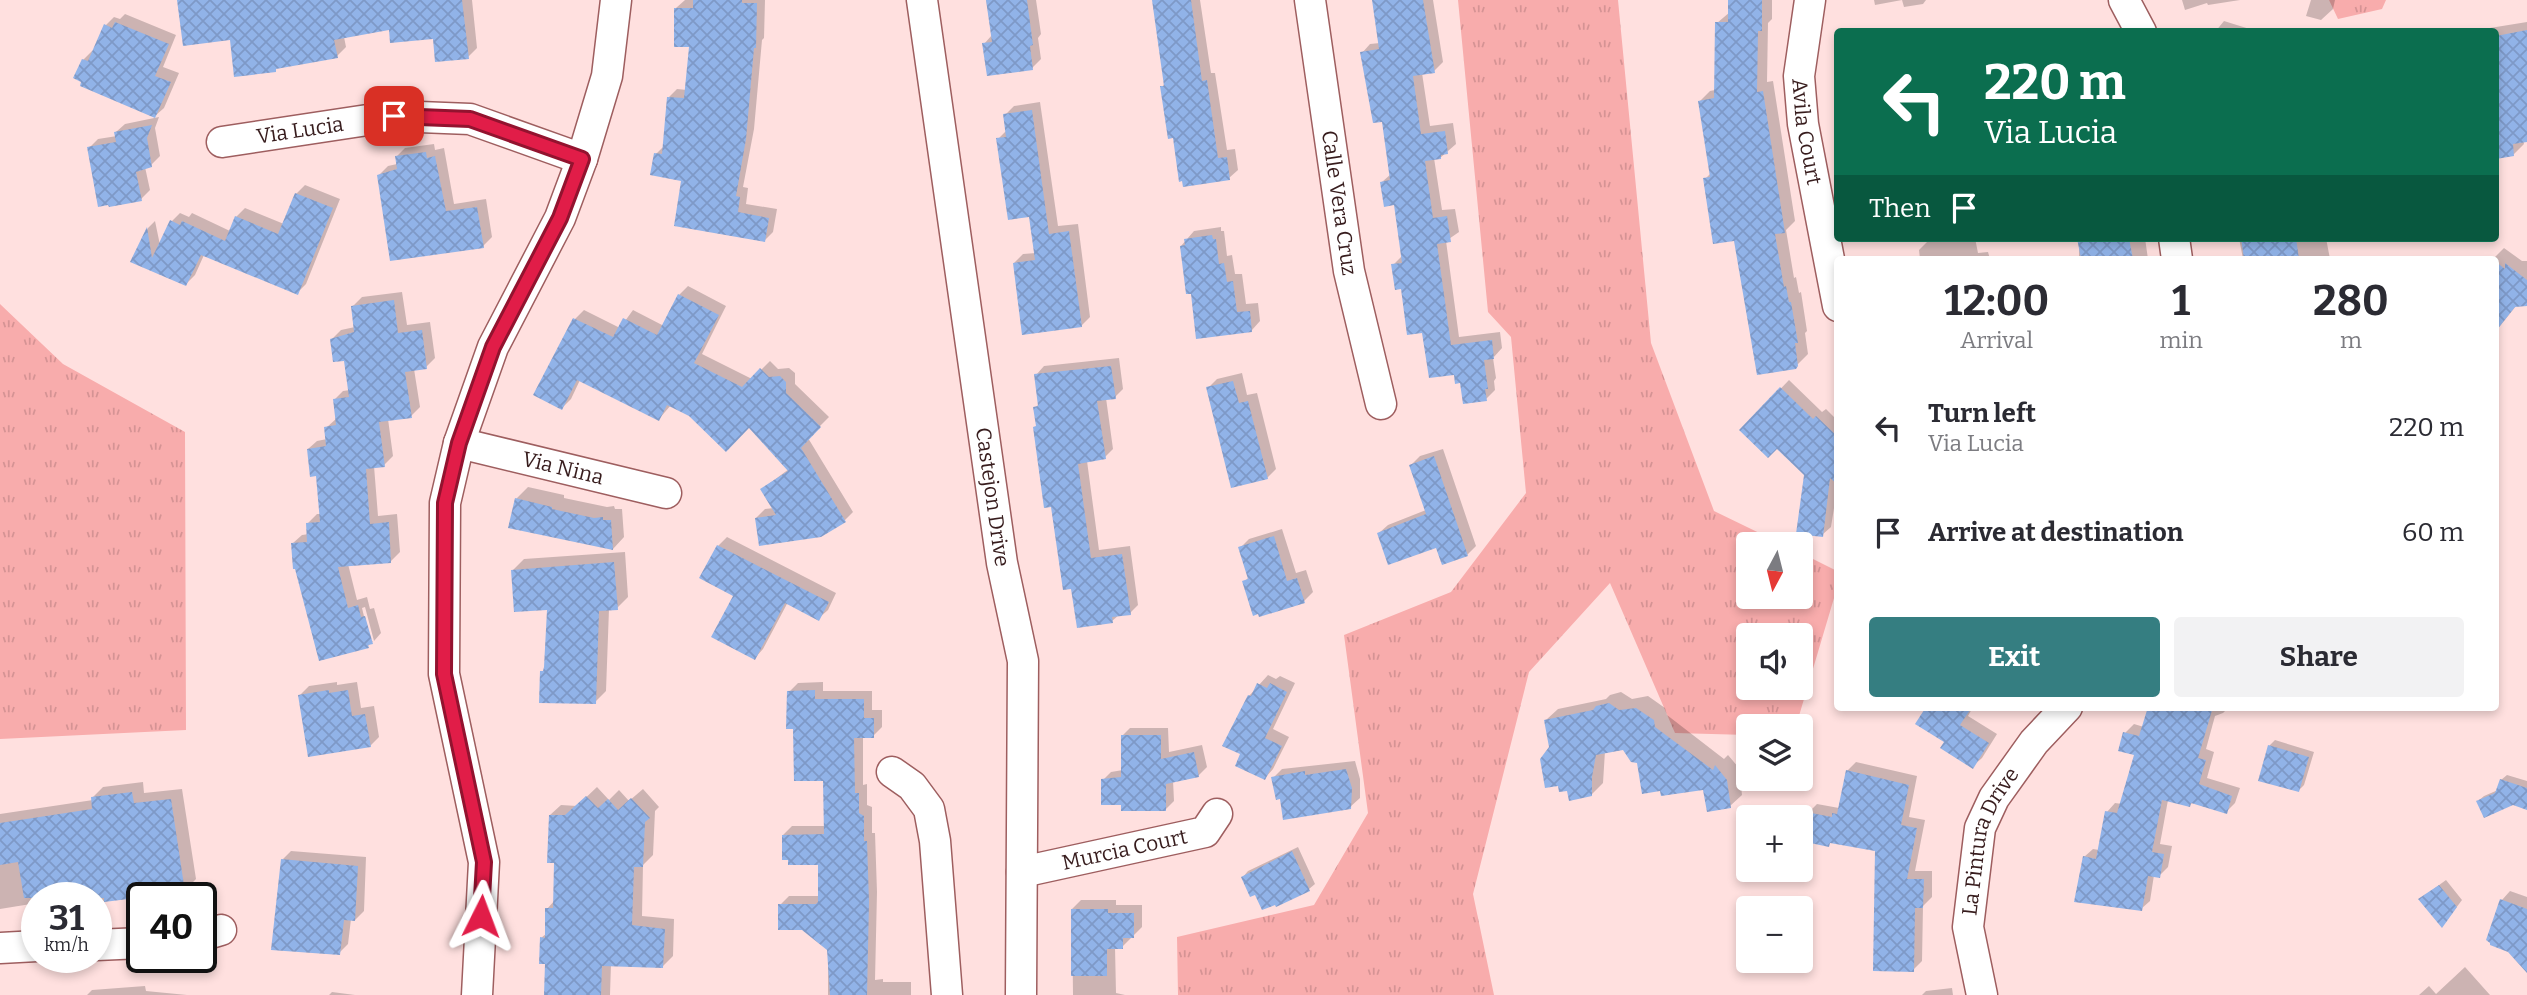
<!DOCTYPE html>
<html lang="en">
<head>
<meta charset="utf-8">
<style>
  :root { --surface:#fff; --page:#f2f2f3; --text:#2b2b33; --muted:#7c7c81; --accent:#357e81 }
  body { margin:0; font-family:Bitter,serif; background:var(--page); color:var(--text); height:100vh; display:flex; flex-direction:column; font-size:26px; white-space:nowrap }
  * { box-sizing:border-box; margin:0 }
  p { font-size:23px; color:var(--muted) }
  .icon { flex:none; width:38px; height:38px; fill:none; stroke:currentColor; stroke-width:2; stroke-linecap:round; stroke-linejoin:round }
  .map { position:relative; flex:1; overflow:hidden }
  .drawer { position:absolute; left:1834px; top:256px; width:665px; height:455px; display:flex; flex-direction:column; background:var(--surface); border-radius:7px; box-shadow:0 4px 10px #0003 }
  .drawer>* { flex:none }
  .guide { position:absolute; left:1834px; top:28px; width:665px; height:214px; border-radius:7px; box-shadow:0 4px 10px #0003; background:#0b6e4f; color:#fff; overflow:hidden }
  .needle { width:46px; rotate:187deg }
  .tools { position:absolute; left:1736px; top:532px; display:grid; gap:14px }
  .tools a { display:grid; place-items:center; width:77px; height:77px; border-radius:7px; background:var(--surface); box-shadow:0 4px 10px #0003; font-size:35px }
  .speed { position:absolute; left:21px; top:882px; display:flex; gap:14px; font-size:35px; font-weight:700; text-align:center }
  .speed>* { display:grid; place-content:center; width:91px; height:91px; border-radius:50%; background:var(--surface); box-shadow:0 4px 10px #0003; line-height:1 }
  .speed small { font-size:18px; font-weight:400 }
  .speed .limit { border:4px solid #111; border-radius:10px; background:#fff; color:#111 }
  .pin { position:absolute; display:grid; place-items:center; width:60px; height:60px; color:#fff; margin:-30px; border-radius:14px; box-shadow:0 4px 10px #0006 }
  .me { position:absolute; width:77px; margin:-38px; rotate:3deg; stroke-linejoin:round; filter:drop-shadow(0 0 5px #0008) }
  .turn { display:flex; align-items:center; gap:24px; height:147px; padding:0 35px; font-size:32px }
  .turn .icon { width:91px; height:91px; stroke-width:2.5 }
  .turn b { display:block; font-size:49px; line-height:60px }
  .then { display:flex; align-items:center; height:66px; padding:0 35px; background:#0003; gap:14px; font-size:26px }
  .eta { display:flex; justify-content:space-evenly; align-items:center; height:119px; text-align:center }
  .eta b { font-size:42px; font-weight:700; line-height:49px }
  .action { display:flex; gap:14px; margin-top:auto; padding:14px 35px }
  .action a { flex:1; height:80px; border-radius:7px; background:var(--accent); color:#fff; font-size:28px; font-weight:700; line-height:80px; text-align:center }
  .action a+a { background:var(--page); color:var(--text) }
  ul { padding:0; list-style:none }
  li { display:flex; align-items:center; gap:21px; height:105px; padding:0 35px }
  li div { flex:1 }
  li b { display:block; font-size:26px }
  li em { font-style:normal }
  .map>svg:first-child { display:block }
  .grass { fill:url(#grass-tufts); fill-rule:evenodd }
  .shadow { fill:#0003 }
  .building { fill:url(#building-cross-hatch) }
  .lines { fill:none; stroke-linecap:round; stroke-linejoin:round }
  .minor-casing { stroke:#9e5e5f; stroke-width:33 }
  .minor { stroke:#fff; stroke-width:30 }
  .route-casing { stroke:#92132f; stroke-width:18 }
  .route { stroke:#e11d48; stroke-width:12 }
  .labels { text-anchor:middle; stroke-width:7; stroke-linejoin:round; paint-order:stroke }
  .street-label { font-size:21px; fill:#371c1d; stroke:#fff }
</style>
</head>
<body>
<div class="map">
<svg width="2527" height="995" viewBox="0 0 2527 995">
  <defs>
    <pattern id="grass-tufts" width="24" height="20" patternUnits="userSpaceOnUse" patternTransform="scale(1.75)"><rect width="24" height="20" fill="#f8acac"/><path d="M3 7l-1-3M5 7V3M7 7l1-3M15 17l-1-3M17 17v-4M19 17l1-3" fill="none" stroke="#d59394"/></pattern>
    <pattern id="building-cross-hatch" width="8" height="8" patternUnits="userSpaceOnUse" patternTransform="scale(1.75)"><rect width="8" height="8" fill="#91b3e8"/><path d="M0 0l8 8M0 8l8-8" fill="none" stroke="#7e99c7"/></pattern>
  </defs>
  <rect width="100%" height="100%" fill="#ffe0df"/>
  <path class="grass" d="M1458 0H1618L1651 343 1714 511 1782 544H1748V597H1801V553L1837 571V588L1796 726H1748V735L1675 733 1610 583 1529 672 1473 894 1494 995H1178L1177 937 1314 905 1368 813 1344 635 1451 592 1526 493 1511 337 1488 312ZM1748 635H1801V688H1748Z
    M2329 0H2386L2382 9 2338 19Z
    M0 304 63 364 185 432 186 730 0 739Z"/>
  <path class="shadow" d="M179 0H472L477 48 468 57 435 37 391 28 344 37 346 47 337 56 279 67 275 70Z
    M685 0H765L764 38 762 40 754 129 743 187 748 188 746 204 777 209 773 232 764 241 683 179 656 154 665 145 668 98 677 89 687 90 691 46 676 8Z
    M986 0H1036L1041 34 1038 38 1041 59 1032 68 984 44 992 35Z
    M1154 0H1200L1211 73H1215L1227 150 1235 149 1238 170 1229 178 1174 136 1162 87 1165 83Z
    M1374 0H1433L1443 62 1434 71 1422 73 1430 126 1453 123 1456 144 1440 158H1434L1442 210 1455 209 1459 232 1446 241 1459 337 1500 332 1502 348 1493 358 1496 378 1494 381 1495 390 1486 399 1462 381 1424 331 1393 265 1403 255 1395 203 1382 182 1391 174 1384 120 1362 53 1370 44 1380 43Z
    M1730 0H1772V19L1768 23 1767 82 1773 81 1795 221 1786 230 1794 278 1796 277 1799 293 1801 292 1807 331 1805 333 1808 354 1795 367 1705 179 1711 173 1700 101 1710 91 1715 90 1717 23 1730 12Z
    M1874 0H1926L1923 4 1904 7 1902 0 1875 5Z
    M2182 0H2240L2208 5 2207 3 2185 10Z
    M2311 0H2335L2333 9 2321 20 2306 16Z
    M125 14 176 35 163 67 179 73 164 108 155 116 83 60 92 51 94 52 106 25 114 17 120 19Z
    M2224 21 2256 31 2215 32Z
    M2527 22V140H2523L2524 144 2514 154 2496 157V32H2465Z
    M1040 102 1058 226 1078 224 1090 317 1081 326 1014 263 1023 254 1036 253 1031 215 998 139 1007 130 1005 115 1014 106Z
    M159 117 155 128 160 156 151 165 145 167 150 190 141 199 89 148 98 139 117 136 116 132 125 124Z
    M434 144 435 150 444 148 454 204 486 199 492 237 483 246 379 175 388 166 397 164 396 157 405 148Z
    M305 185 340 199 306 284 297 293 204 255 195 275 186 284 133 261 148 228 155 221 160 245 171 222 180 213 189 217 192 213 230 231 236 217 245 208 284 224 296 194Z
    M1221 227V231H1224L1227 256 1232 255 1235 274H1242L1246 304 1258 303 1260 321 1252 330 1193 292 1181 246 1194 231Z
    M1949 238H1975L1978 253 1988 252 1990 259H1920L1919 250 1927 242Z
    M2079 238H2145L2148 259H2079Z
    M2239 238H2326L2330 259H2243Z
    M2504 248 2522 261H2527V305L2516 306 2496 331V259H2493Z
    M688 286 726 306 702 354 752 379 770 361 778 369 789 368 795 373V384L829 417 808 438 853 512 844 521 756 518 765 509 774 508 762 489 789 469 749 426 690 415 671 405 659 419 580 380 571 399 562 408 575 319 584 310 620 328 633 310 664 326 679 295Z
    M402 292 407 325 430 322 435 358 426 367 414 369 420 407 411 416 388 419 393 456 384 465 374 466 378 516 397 514 400 552 391 561 348 564 357 600 367 597 370 609 374 608 381 633 374 641 365 607 362 608 370 641H373L368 646 293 543 302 535 309 534 308 523 317 514H321L318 474 308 449 317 441 327 439 326 428 337 418 334 400 343 391 350 390 346 359 332 339 341 330 355 327 353 306 362 297Z
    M1119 358 1123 389 1115 397 1106 398 1113 449 1105 457 1087 461 1099 550 1130 546 1138 605 1130 613 1119 615 1112 621 1073 587 1052 505 1037 425 1035 408 1039 404 1036 375 1044 366Z
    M1242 373 1247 395 1257 393 1276 469 1267 478 1208 388 1217 379Z
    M1789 380 1822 412 1826 409 1838 421V483L1831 527 1822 535 1806 474 1777 446 1741 430Z
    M1443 449 1476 546 1467 555 1379 533 1388 525 1426 510 1411 465 1420 456Z
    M528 487 564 495V498L607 507 614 506 615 509H622L624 537 613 549 516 499Z
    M1282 529 1296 573 1306 570 1313 592 1304 601 1244 582 1249 577 1240 548 1249 539Z
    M727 537 836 593 828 610 819 618 788 602 763 649 755 658 718 546Z
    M625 552 628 597 617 608 609 609 606 691 595 702 542 672 546 668 549 608 513 570 524 559Z
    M1268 675 1276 679 1280 676 1295 683 1273 729 1289 737 1273 769 1265 778 1242 754 1249 696Z
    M337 682V685L357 682 361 708 374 706 379 737 370 746 300 695 309 686Z
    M823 682V691H872V710H882V727L873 736H863V785L867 784V805L872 807V833H875L877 892 875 980 883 979V982H911V995H828V949L802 928 780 905 789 896H820V863L783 835 792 826H826L825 779 795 727 789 692 798 683Z
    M1621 692 1632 699 1648 696 1665 708 1667 715 1724 759 1728 755 1739 768 1742 795 1730 806 1704 788 1639 762 1624 748 1605 751 1603 783 1591 795 1551 747 1546 720 1558 709 1606 699 1610 695Z
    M1929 707H1973L1968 716 1997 734 1982 758 1973 766 1946 742Z
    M2157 707H2229L2223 713 2215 716 2206 749 2214 752 2207 778 2240 788 2235 803 2226 812 2193 802 2190 805 2168 800 2160 844 2172 846 2168 867 2159 876 2154 875 2150 901 2141 909 2084 857 2093 849 2099 850 2107 812 2115 803 2122 804 2136 754 2125 733 2134 724 2144 727Z
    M1130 728H1168L1169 752 1202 745 1207 767 1199 775 1173 780 1174 801 1166 809 1123 803 1103 780 1111 772 1123 770 1122 736Z
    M2275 740 2314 752 2304 785 2298 791 2269 746Z
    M1355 761 1360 779V798L1350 807 1281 797 1273 778 1282 769Z
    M1856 762 1917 776 1909 817 1925 820 1915 871H1932V897L1923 906 1922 961 1913 970 1877 849 1832 841 1828 845 1808 813 1817 804 1839 808 1847 771Z
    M2507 775 2527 781V809L2513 803 2478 801 2484 796 2498 790 2501 780Z
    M143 782 144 793 182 789 196 879 185 890 96 902V898H37V903L0 909V814L93 800 92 798 103 787Z
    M597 787 609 800 619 790 629 801 643 789 659 807 655 811 653 855 643 865 642 916 674 919 673 956 663 966 611 964 610 995H545L547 962 541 938 547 933V909L555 900 556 861 550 815 561 805 577 806Z
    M1298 847 1315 884 1309 889 1255 893 1243 877 1248 871Z
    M291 851 366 857 364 911 355 920 351 919 348 944 339 953 282 860Z
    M2446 880 2462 900 2447 920 2420 899Z
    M2510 891 2527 897V955L2502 900Z
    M1081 900H1116V905H1142V927L1122 947H1115L1116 993 1125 995H1073L1072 909Z
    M2465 967 2490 995H2419L2429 986 2436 994Z
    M145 986 146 991 187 995H87L92 990Z
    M1952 988 1953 995H1922L1926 991Z
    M332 992 355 995H329Z"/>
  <path class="building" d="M177 0H462L469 59 435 62 433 39 390 43 389 30 334 40 338 58 276 69V72L234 77 230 40 183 46Z
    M693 0H742V3H757L756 48H754L746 139 736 196 740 197 738 212 769 218 765 242 674 226 681 181 650 175 654 153 662 154 667 97 684 98 689 47H674V8H693Z
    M986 0H1027L1033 45 1030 46 1033 70 987 76 982 43 992 42Z
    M1152 0H1191L1202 81 1207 80 1218 158 1227 157 1230 180 1183 187 1182 181 1179 182 1173 138 1168 139 1160 86H1164Z
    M1372 0H1423L1435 73 1413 76 1421 134 1445 131 1448 154 1441 155V159L1425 161 1433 218 1447 216 1451 242 1437 244 1451 345 1492 340 1494 359 1484 360 1488 389H1485L1487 401 1463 404 1460 383 1455 384 1454 375 1429 378 1422 333 1407 335 1401 289 1395 290 1391 264 1402 263 1394 205 1384 207 1380 182 1390 180 1382 122 1373 123 1360 52 1379 49Z
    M1728 0H1762V31H1758L1757 92 1763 91 1785 233 1775 234 1784 287 1786 286 1789 302H1791L1798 343H1795L1798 366 1796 369 1757 375 1734 241 1713 244 1703 178 1710 177 1698 101 1714 98 1715 22H1728Z
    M115 22 169 44 155 76 171 82 155 118 80 86 81 82 73 78 82 59 88 61 104 24 112 28Z
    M2527 30V142L2513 144 2514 156 2496 159V36Z
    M1032 110 1049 234 1069 231 1082 327 1022 335 1013 263 1035 260 1029 217 1008 220 996 138 1006 137 1003 114Z
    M152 125 147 138 152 167 136 172 142 201 109 207 108 205 98 207 87 147 116 142 114 132Z
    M426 152 427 158 435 156 446 211 477 207 484 248 390 261 377 175 397 169 395 156Z
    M295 193 333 208 298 295 201 255 186 286 130 262 147 227 152 258 170 220 180 225 182 221 225 241 235 216 278 234Z
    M1212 235 1213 239H1216L1219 264 1224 263 1227 282 1233 281 1237 312 1250 311 1252 332 1196 339 1191 294H1186L1180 246 1185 245 1184 239Z
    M2077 238H2129L2133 259H2081Z
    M2241 238H2296L2299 259H2244Z
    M2496 262 2505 269V263L2527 280V306L2515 307 2496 331Z
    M678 294 719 315 694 363 742 387 760 368 769 377 780 376 786 382V393L821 427 801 448 846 522 821 537 759 546 755 518 776 515 760 489 788 471 749 428 726 452 689 416 667 405 659 421 577 380 562 410 533 395 573 318 613 337 623 318 657 335Z
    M394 300 398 333 422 330 427 369 405 372 412 418 379 422 385 467 366 469 370 524 389 522 391 563 338 567 348 608 358 605 361 617 365 616 373 644 368 645 369 648 319 661 295 569H293L291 543 307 542 306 523 320 522 316 476 310 477 307 449 326 446 324 427 336 425 333 399 349 397 344 361 333 362 330 339 354 332 351 306Z
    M1111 366 1116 399 1097 401 1106 459 1078 464 1091 558 1122 554 1131 615 1112 617 1113 623 1077 628 1071 589 1063 590 1051 507 1044 508 1033 427 1036 426 1033 407 1038 406 1034 374Z
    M1233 381 1239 403 1248 401 1268 479 1231 488 1206 387Z
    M1780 387 1813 419 1816 416 1838 437V485L1830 478 1823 537 1796 534 1804 475 1777 449 1768 458 1739 430Z
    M1434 456 1468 556 1442 565 1436 548 1388 565 1377 533 1426 514 1409 465Z
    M515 498 552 507V509L594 518 603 517V520H611L613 550 508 528Z
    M1274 536 1287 581 1297 578 1305 603 1259 617 1258 614 1253 616 1242 581 1248 579 1238 547Z
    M717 545 829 602 819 621 785 603 755 660 711 637 733 596 699 578Z
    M614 562 618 610 599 611 596 704 539 703 540 671H543L544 667 547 610 514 612 511 570Z
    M1257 683 1267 688 1270 683 1287 692 1265 738 1282 746 1265 780 1235 766 1240 754 1222 746 1248 695 1251 696Z
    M329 690V693L348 690 352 716 365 714 371 747 308 757 298 695Z
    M815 690V699H864V718H874V738H854L855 793H859V813L864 816V841H867L869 902 867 995H830L827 950 802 930H778V904H816L818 902V865H788V860H782V835L824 834 823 781H794L793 729H786L787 691Z
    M1609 703 1619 710 1636 708 1654 720 1655 727 1713 770 1715 765 1727 780 1731 808 1707 812 1703 790 1661 796 1660 791 1642 794 1637 763 1631 762 1623 750 1596 755 1592 777V796L1569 801 1567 791 1559 792 1558 786 1545 788 1540 759 1549 747 1544 720 1593 710 1596 706Z
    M1926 707H1972L1960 725 1989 743 1973 769 1940 748 1944 742 1915 724Z
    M2148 707H2213L2198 758 2206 760 2199 784 2232 796 2227 814 2191 803 2190 807 2162 800 2152 852 2164 854 2160 878 2148 876 2142 911 2074 902 2083 856 2096 859 2105 811 2117 813 2134 755 2118 751 2123 732 2139 736Z
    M1121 735H1161V759L1194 752 1199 777 1166 784V811H1121V805H1101V779L1121 777Z
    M2268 745 2309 757 2299 792 2258 781Z
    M1346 769 1352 788 1351 809 1283 820 1280 799 1276 800 1271 777 1305 771V775Z
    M1846 770 1909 785 1901 825 1917 828 1907 879H1924L1923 908H1915L1914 972 1873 971 1875 851 1830 843 1829 847 1801 841 1806 812 1832 817V813L1837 814Z
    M2500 779 2527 788V810L2513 805 2484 818 2476 801 2495 793Z
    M132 792 134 803 171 799 185 892 104 902V898H24L18 862 0 865V823L92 809 91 797Z
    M586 796 598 808 608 799 618 810 631 798 650 818 645 822 643 867H634L632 925 665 929 663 968 602 966 601 995H544L545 964H539L540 937 545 938V908H553L554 863H547L549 815H565Z
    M1292 851 1310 891 1276 907 1275 905 1262 910 1255 895 1250 897 1241 877Z
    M281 859 358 866 355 921 344 920 340 955 271 950Z
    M2439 885 2457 907 2442 928 2418 899Z
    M2500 899 2527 909V973L2508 952 2490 945V943L2486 940Z
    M1071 909H1108V913H1134V938H1123V949H1107V976H1071Z"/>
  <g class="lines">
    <defs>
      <g id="minor">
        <path id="s1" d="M922 0 1002 563 1023 661 1021 995"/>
        <path id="s2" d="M1310 0 1349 271 1381 404"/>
        <path id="s3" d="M1810 0 1799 76 1803 124 1838 306"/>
        <path d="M2124 0 2141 32"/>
        <path id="s4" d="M222 142 394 116 470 119 582 159"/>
        <path d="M2174 238 2177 259"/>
        <path id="s5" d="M459 443 666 493"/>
        <path d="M892 772 912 786 929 809 935 841 947 995"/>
        <path id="s6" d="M1022 872 1205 832 1217 814"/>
        <path d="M201 936 221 930"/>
        <path d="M96 945 142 943"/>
        <path d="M0 948 37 946"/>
        <path d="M477 995 484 862 444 674 445 503 459 443 493 347 560 218 582 159 607 76 616 0"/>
        <path id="s7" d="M1982 995 1968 927 1980 828 1994 798 2034 742 2067 707"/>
      </g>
    </defs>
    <use href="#minor" class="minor-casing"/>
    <use href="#minor" class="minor"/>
  </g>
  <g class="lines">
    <defs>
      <path id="route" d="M394 116 470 119 582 159 560 218 493 347 459 443 445 503 444 674 484 862 481 916"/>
    </defs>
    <use href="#route" class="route-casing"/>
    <use href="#route" class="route"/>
  </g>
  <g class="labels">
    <g class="street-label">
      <text dy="7" stroke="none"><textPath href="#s4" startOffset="79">Via Lucia</textPath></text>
      <text dy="7" stroke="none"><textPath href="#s3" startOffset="133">Avila Court</textPath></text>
      <text dy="7" stroke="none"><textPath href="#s2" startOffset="205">Calle Vera Cruz</textPath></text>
      <text dy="7" stroke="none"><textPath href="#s5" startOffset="107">Via Nina</textPath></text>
      <text dy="7" stroke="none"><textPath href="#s1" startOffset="502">Castejon Drive</textPath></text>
      <text dy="7" stroke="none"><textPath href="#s7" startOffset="159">La Pintura Drive</textPath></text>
      <text dy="7" stroke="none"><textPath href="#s6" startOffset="105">Murcia Court</textPath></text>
    </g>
  </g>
</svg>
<div class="tools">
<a><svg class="needle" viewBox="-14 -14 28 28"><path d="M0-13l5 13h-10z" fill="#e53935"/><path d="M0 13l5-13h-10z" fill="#7c7c81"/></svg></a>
<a><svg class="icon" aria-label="sound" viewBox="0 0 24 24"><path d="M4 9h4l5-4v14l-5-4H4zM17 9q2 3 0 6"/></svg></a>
<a><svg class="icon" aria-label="layers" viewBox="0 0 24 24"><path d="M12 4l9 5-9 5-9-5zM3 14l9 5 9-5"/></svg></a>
<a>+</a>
<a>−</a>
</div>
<div class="speed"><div>31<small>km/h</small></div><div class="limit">40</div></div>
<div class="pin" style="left:394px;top:116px;background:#d93025"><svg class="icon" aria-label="arrive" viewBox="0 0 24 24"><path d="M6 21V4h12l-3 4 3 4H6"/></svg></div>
<svg class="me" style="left:481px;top:916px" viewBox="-20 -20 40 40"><path d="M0-17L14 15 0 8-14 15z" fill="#e11d48" stroke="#fff" stroke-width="4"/></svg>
<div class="guide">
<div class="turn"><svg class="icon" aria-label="left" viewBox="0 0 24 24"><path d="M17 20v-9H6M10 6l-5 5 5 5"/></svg><div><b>220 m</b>Via Lucia</div></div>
<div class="then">Then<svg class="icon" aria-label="arrive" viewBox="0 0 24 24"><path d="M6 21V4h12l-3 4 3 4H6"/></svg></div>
</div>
<section class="drawer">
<div class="eta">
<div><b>12:00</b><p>Arrival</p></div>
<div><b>1</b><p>min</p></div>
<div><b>280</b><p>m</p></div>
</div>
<ul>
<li><svg class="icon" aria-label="left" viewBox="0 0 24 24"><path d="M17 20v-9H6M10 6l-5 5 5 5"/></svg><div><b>Turn left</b><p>Via Lucia</p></div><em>220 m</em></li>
<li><svg class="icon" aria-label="arrive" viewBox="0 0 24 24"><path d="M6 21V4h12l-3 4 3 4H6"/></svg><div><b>Arrive at destination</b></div><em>60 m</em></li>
</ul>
<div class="action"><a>Exit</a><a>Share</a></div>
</section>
</div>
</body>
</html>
